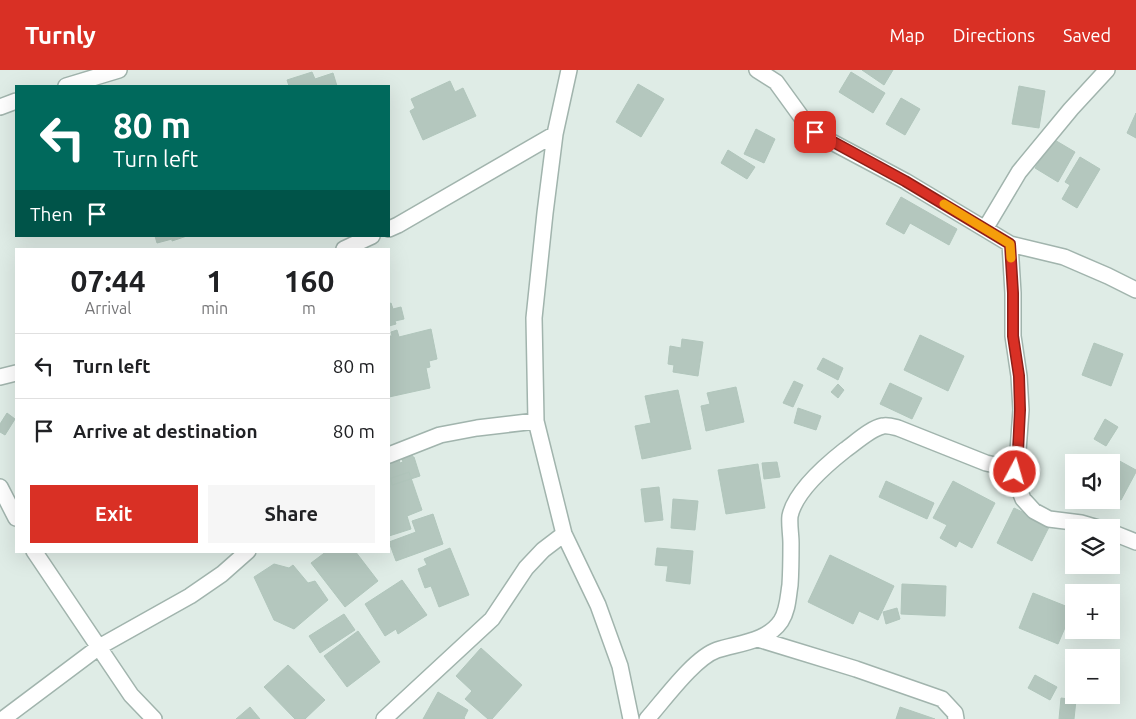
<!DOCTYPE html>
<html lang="en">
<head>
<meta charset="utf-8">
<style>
  :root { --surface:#fff; --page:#f6f6f6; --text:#202124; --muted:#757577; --line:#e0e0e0; --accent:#d93025 }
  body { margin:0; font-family:Ubuntu,sans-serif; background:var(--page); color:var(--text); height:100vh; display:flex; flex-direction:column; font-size:19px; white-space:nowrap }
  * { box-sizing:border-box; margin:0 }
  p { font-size:16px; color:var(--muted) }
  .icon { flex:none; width:28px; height:28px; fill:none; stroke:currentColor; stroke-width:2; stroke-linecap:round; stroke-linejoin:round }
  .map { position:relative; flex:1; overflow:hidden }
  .details { position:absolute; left:15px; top:178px; width:375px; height:305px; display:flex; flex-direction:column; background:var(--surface); border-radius:0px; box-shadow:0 5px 20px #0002 }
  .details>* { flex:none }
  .guide { position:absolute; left:15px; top:15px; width:375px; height:152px; border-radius:0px; box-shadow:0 5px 20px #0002; background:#00695c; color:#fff; overflow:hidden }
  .buttons { position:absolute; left:1065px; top:384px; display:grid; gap:10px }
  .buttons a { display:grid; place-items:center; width:55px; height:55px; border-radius:0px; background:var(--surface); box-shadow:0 5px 20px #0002; font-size:25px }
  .pin { position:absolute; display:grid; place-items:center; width:42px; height:42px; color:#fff; margin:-21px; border-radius:10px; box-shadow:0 2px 8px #0006 }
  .me { position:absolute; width:55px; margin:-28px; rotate:6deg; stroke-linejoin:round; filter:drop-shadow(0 0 4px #0008) }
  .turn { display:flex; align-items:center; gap:18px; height:105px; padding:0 15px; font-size:22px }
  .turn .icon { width:65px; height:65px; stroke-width:2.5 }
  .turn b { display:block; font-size:35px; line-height:42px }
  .then { display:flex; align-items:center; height:48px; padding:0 15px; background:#0003; gap:10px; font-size:19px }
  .eta { display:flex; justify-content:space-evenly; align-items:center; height:85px; text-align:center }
  .eta b { font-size:30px; font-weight:700; line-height:35px }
  .button { display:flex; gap:10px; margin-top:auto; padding:10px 15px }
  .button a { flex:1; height:58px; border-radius:0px; background:var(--accent); color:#fff; font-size:20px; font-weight:700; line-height:58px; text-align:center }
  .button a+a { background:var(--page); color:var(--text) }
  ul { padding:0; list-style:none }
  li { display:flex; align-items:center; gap:15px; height:65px; padding:0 15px; border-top:1px solid var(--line) }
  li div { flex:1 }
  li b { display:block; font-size:19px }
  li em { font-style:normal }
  header { display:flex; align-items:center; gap:30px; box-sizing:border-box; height:70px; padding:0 25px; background:var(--accent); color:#fff }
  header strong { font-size:24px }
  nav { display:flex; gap:28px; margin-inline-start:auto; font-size:18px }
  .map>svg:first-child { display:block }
  .building { fill:#b4c7be; stroke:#b1c6bc }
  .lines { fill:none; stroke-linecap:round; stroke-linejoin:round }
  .minor-casing { stroke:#a1b4ad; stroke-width:18 }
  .minor { stroke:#fff; stroke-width:15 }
  .route-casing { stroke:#8d1f18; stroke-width:12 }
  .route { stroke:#d93025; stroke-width:9 }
  .slow { stroke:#f59e0b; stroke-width:9 }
</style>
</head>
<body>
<header>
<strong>Turnly</strong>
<nav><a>Map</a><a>Directions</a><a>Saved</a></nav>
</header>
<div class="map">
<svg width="1136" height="649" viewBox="0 0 1136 649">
  <rect width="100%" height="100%" fill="#dfece6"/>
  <path class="building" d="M862 0H893L884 15Z
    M312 2 315 9 333 3 337 16H289L287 10Z
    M851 2 885 23 873 43 839 22Z
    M450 11 455 22 463 18 476 46 423 70 410 41 415 38 411 29Z
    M638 14 664 29 641 67 616 52Z
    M1019 16 1045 21 1039 58 1012 54Z
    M901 28 920 39 905 65 886 54Z
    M1136 43V68L1127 63Z
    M756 59 775 69 764 93 744 84Z
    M1053 69 1075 82 1058 112 1035 98Z
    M728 80 755 97 747 109 721 93Z
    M1080 87 1100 99 1077 138 1062 129 1070 115 1065 112Z
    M901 127 957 159 949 175 910 153 904 164 886 154Z
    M155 166H187L172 171V169L157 173Z
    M391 233 393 239 401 237 404 249 395 251 396 254 389 256V234Z
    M431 259 437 289 429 291 430 297 426 298 430 318 389 327V266H392L391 262 397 260 399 267Z
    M920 265 964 286 948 321 904 300Z
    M682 269 703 272 698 306 673 302 674 295 668 294 670 276 681 278Z
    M1094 273 1123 284 1111 316 1082 305Z
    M823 288 843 298 838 310 817 299Z
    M794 311 803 315 793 337 783 333Z
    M890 313 922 328 912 349 880 334Z
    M838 314 844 320 838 328 831 322Z
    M736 317 744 352 706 361 701 336 710 334 707 323Z
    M678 320 691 379 642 389 635 356 651 353 645 326Z
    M798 338 821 346 816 360 794 353Z
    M7 343 15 349 5 365 0 362V354Z
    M1105 349 1118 357 1106 376 1094 369Z
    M410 384V386L412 385 413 387H414L420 406 392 415 391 409H389V393L399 390 400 393 403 392 401 387Z
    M1116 389 1136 400V402L1121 430 1111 424V397Z
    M777 392 780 407 764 409 762 393Z
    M758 394 765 438 726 444 718 400Z
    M409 402 422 440 407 446 411 459 389 466V409Z
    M886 411 934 433 927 449 879 427Z
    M953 411 995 433 972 478 959 471 956 477 940 468 947 455 933 448Z
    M659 417 663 450 645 452 641 419Z
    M673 429 698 431 695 460 671 458Z
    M1014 438 1050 455 1032 491 997 473Z
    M433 444 443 474 396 491 389 472 416 462 412 451Z
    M450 478 469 525 439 537 431 516 425 518 418 499 427 495 424 489Z
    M657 478 693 481 690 514 666 511 668 496 655 495Z
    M327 481H344L345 483 347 481H355L378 511 345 537 311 493Z
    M830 485 894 516 878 550 859 541 853 554 808 532Z
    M274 494 289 498 293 495 308 513 315 511 328 530 294 559 274 550 254 507Z
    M402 510 427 545 398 564 396 559 385 566 365 534Z
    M902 514 946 516 945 546 901 544Z
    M1033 523 1073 539 1058 574 1019 558Z
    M897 538 900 549 886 554 883 542Z
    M344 544 355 560 320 583 309 566Z
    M358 561 380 592 347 617 324 586Z
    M481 578 522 615 492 649H488L465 629 472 621 456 606Z
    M288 595 325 630 305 649H295L264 617Z
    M1035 605 1057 617 1050 630 1028 618Z
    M438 622 468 640 464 648 465 649H423Z
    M1061 628 1076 630 1074 649H1059Z
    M250 637 260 649H236Z
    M900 637 935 649H896Z"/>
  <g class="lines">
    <defs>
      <path id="minor" d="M569 0 555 64 545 143 534 248 536 351 564 464 598 535 620 596 631 649
        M757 0 776 12 805 52 815 62 828 70 905 111 1010 174 1064 187 1108 206 1136 220
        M66 16 119 0
        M0 37 16 31
        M389 159 398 155 555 64
        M985 159 1019 102 1071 39 1107 0
        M344 179 372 166
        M0 307 16 303
        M389 385 440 365 477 358 536 351
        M1013 390 1017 414 1023 429 1034 441 1049 449 1081 453 1098 458
        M0 417 16 448
        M1111 462 1136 472
        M34 481 131 625 154 649
        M758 569 856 599 942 629 955 643 956 649
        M3 649 99 577 190 526 222 504 248 481
        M384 649 492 549 526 498 543 480 564 464
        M647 649C664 630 694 588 717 580 738 573 767 572 781 551 788 540 788 527 790 515 791 500 791 487 791 473 791 465 789 454 790 446 795 422 826 395 845 380 855 373 871 358 883 356 888 355 894 357 898 358L986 393 995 395 1006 393 1013 390 1018 381 1021 340 1019 306 1013 266V223L1010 174"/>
    </defs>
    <use href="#minor" class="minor-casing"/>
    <use href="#minor" class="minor"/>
  </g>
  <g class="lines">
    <defs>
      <path id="route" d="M815 62 905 111 1010 174 1013 223V266L1019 306 1020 340 1018 381 1013 390 1015 402"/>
    </defs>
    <use href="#route" class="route-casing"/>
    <use href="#route" class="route"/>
    <path class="slow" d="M944 134 1010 174 1011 188"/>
  </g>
</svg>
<div class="buttons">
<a><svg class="icon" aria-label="sound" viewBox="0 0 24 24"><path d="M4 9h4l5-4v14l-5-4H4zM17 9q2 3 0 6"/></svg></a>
<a><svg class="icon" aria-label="layers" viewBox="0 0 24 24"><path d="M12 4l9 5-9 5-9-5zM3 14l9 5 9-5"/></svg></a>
<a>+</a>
<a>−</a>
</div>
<div class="pin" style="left:815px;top:62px;background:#d93025"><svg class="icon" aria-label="arrive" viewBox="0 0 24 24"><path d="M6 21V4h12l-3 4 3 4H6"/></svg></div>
<svg class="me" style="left:1015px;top:402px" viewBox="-20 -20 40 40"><circle r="17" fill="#d93025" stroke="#fff" stroke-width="3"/><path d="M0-11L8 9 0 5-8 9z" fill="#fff"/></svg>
<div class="guide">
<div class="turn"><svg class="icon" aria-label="left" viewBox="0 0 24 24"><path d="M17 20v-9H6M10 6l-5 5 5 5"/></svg><div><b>80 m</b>Turn left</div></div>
<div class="then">Then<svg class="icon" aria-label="arrive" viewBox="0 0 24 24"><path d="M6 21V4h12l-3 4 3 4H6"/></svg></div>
</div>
<section class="details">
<div class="eta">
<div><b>07:44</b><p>Arrival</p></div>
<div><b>1</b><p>min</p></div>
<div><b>160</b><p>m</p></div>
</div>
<ul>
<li><svg class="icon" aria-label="left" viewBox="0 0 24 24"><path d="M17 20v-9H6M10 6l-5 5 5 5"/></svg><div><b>Turn left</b></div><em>80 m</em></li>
<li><svg class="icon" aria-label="arrive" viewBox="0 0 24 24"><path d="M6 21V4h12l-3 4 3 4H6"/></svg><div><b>Arrive at destination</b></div><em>80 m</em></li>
</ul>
<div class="button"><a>Exit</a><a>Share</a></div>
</section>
</div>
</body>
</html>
